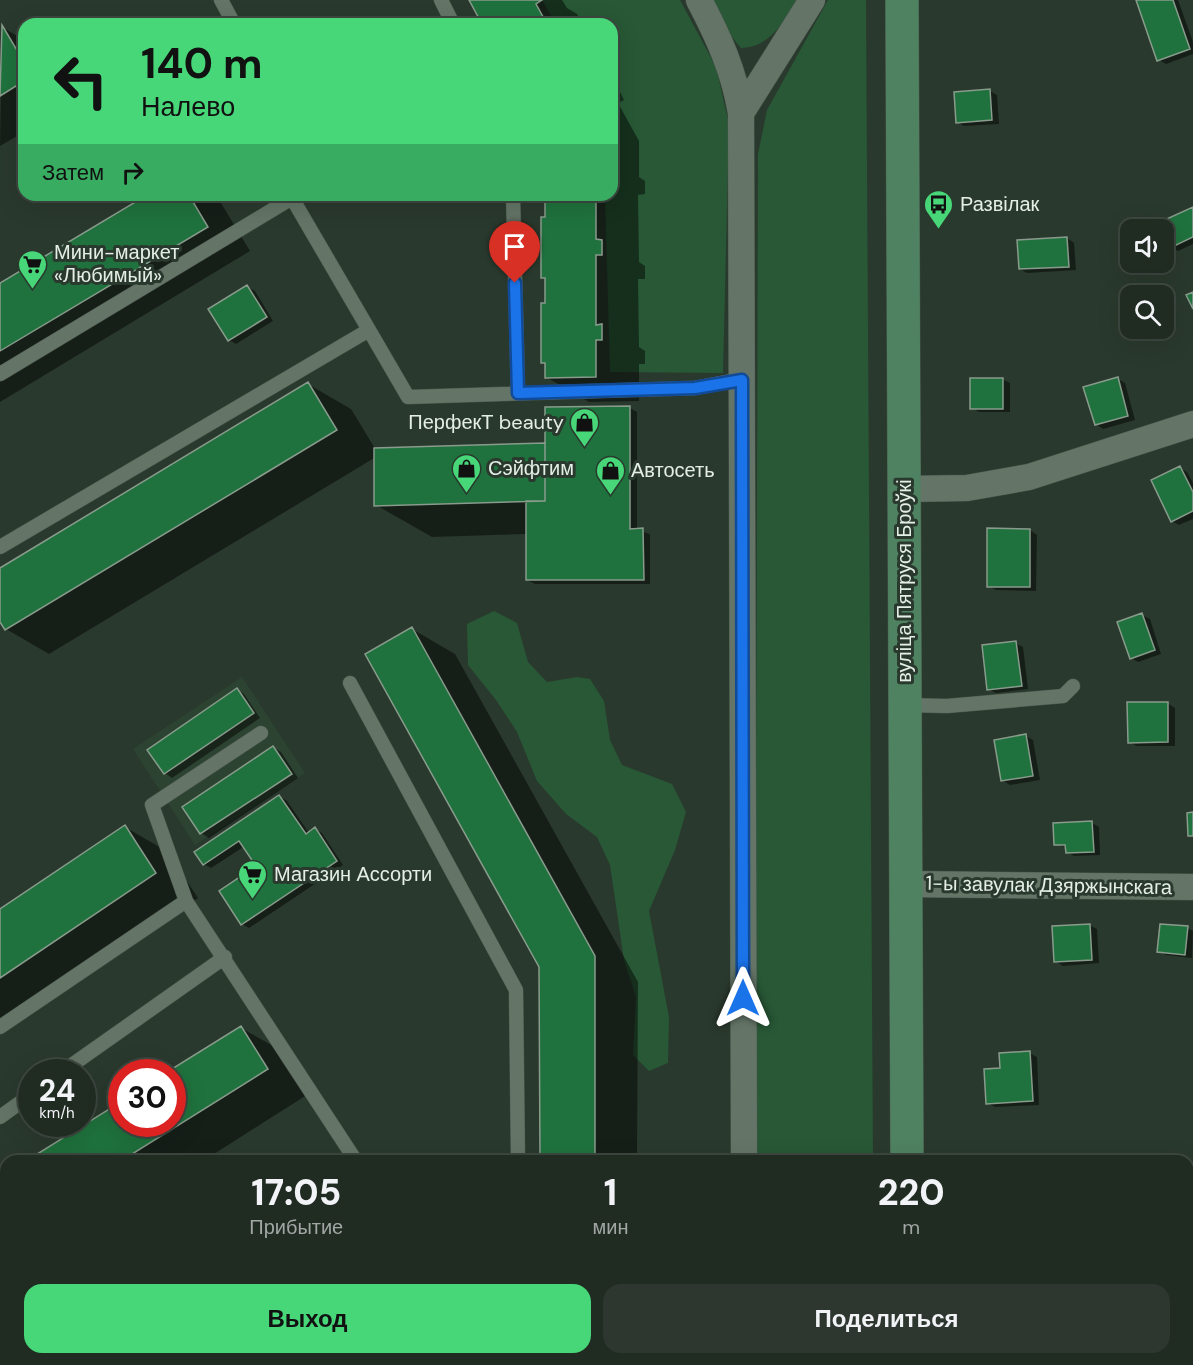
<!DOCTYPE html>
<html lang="ru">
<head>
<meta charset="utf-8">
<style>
  :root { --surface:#202b22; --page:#2d372f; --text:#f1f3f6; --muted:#a2a7a5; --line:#3d4740; --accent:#47d779 }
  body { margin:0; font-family:"DM Sans",sans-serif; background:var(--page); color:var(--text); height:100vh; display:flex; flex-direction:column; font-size:22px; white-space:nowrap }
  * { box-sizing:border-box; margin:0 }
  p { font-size:20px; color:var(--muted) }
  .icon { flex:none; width:33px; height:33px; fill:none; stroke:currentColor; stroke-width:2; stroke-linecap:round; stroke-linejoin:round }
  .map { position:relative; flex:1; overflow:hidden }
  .panel { position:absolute; left:0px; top:1155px; width:1194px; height:210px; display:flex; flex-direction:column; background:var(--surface); border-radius:18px 18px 0 0; box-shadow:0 6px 24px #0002,0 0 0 2px var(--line) }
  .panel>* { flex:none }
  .banner { position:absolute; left:18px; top:18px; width:600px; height:183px; border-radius:18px; box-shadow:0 6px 24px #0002,0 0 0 2px var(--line); background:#47d779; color:#111; overflow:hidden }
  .tools { position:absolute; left:1120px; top:219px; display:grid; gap:12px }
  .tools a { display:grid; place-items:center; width:54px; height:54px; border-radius:12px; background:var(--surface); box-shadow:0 6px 24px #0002,0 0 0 2px var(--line); font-size:30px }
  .speed { position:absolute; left:18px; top:1059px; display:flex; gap:12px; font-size:30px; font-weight:700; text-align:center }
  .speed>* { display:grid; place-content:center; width:78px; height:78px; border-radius:50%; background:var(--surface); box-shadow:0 6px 24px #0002,0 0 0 2px var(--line); line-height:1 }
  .speed small { font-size:15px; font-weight:400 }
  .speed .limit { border:9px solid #d22; background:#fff; color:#111 }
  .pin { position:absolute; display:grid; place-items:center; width:51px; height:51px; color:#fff; margin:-62px -26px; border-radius:50% 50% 50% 0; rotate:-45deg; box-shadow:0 0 6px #0007 }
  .pin .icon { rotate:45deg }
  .me { position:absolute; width:66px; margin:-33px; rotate:0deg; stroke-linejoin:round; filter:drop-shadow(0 0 4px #0008) }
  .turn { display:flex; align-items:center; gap:21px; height:126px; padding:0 24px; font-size:27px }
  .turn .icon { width:78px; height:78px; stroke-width:2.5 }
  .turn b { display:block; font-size:42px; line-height:51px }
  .then { display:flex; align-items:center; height:57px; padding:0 24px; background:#0003; gap:12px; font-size:22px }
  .eta { display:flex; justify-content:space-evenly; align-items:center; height:102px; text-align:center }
  .eta b { font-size:36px; font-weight:800; line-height:42px }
  .primary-button { display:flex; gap:12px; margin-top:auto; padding:12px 24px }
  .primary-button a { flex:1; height:69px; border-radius:18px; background:var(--accent); color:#111; font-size:24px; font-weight:800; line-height:69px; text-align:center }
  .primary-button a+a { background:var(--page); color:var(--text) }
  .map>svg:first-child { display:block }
  .built { fill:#2d4332 }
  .green { fill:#285836 }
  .shadow { fill:#0007 }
  .building { fill:#1f723d; stroke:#899b8c; stroke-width:1.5 }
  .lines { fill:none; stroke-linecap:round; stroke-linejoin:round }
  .lane-casing { stroke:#49564b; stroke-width:15 }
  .street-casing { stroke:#49564b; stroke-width:27 }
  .secondary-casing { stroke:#49564b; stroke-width:34 }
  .lane { stroke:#647567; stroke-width:14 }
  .street { stroke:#647567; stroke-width:26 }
  .secondary { stroke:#4f8261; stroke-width:33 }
  .route-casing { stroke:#114b97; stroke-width:15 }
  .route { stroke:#1a73e8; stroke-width:10 }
  .labels { text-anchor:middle; stroke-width:6; stroke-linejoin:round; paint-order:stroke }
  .poi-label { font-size:20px; fill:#e4eee6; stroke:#2a392d; text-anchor:start }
  .street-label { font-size:20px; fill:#e4eee6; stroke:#2a392d }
</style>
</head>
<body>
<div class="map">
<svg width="1193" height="1365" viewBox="0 0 1193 1365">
  <rect width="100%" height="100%" fill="#2a392d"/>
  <path class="built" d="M242 677 305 773 195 845 133 749Z"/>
  <path class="green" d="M542 0H680L716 67 729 124 723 373 610 372 605 195H612V24H556Z
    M712 0H799C782 22 771 47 741 48L731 36Z
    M828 0H866L873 1161H755L758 154 767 110Z
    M494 611 517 623 528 662 547 682 577 677 590 679 604 701 610 740 622 765 672 784 686 812 675 850 649 911 669 1017 668 1063 649 1071 633 1055 636 997 624 960 610 865 597 837 566 814 537 781 517 732 496 700 468 665 467 624Z
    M754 1359H875V1365H754Z"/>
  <path class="shadow" d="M471 0H562L567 8 577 14 583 24H484Z
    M1137 0H1178L1193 42V54L1166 64 1159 60Z
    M2 27 24 40V132L0 146Z
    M612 85 618 88 624 100 618 103 639 141V177L645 181V194L638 195 639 262 645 266V279H638L639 347 645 351V364H639V401L589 402 546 377V364L543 362 546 304V279L543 277 546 195H612Z
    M990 91 997 95 999 124 964 126 957 122Z
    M149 195H207L221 203 250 251 0 402V285Z
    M1193 209V244L1178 251 1171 247 1164 230Z
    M1067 238 1074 243 1076 270 1027 273 1020 269Z
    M247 287 255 291 273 321 236 344 229 340Z
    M1002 379 1010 383V412H979L972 408Z
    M1118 379 1125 383 1135 420 1103 429 1096 424Z
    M308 384 351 409 376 450 544 444 630 408 637 412V530L650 534V584H535L527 580V534L432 537 376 505V457L49 654 6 629 0 619V570Z
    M1180 468 1187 472 1193 483V519L1179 525 1172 521Z
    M1030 530 1037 535 1036 591 996 590 988 586Z
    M1142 615 1150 619 1161 654 1138 662 1131 658Z
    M412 629 455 654 638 982 637 1161H542L541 967Z
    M1015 643 1023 647 1028 689 996 693 989 689Z
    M237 690 244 694 260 718 172 778 165 773Z
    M1167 703 1175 708V746H1137L1129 742Z
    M1026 736 1033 740 1040 780 1010 785 1002 780Z
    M274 748 281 752 298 778 209 838 201 833 184 807Z
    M279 796 287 801 309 833 315 829 322 833 343 865 249 928 242 924 258 867 245 846 211 868 204 864Z
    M1092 823 1099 827 1100 855 1074 856 1067 852V848L1056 844Z
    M125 827 168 852 198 898 0 1031V911Z
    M1089 925 1097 929 1099 963 1063 966 1055 961Z
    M1187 928 1193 931 1192 958 1166 955 1158 951Z
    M241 1028 284 1052 310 1093 203 1161H29L122 1124H172V1072H170Z
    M1029 1053 1037 1057 1039 1105 995 1107 987 1103 1002 1069Z
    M1188 1165 1193 1167V1213H1188Z
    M6 1175V1284L0 1288V1179Z
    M1188 1315 1193 1317 1191 1339H1188Z
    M321 1359H334L344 1365H312Z
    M543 1359H637V1365H543Z
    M979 1359H1030L1031 1365H979Z"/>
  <path class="building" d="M469 0H542L536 4 547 24H482Z
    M1136 0H1173L1190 49 1157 61Z
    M2 25 24 62V81L0 96Z
    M990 89 992 120 956 123 954 92Z
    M147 195H189L208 227 0 351V283Z
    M545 195H596V239L602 240V255H596V325L602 324V340H596V377L545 378V363H541V303H545V278H541V217H545Z
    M1193 207V237L1170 248 1164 230H1161L1158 223Z
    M1067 237 1069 267 1019 269 1017 240Z
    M247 285 267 317 228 341 208 309Z
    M1193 292V309L1186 295Z
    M1118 377 1128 416 1095 425 1083 387Z
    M970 378H1003V409H970Z
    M308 382 337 430 5 630 0 622V568Z
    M630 406V529L643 528 644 580H526V501H545V407Z
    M545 443V501L374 506V448Z
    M1180 466 1193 492V511L1171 522 1151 480Z
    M987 528 1030 529V587H987Z
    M1142 613 1155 650 1130 659 1117 622Z
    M412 627 595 956V1161H540L539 967 365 654Z
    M1016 641 1022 686 987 690 982 645Z
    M237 688 254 713 164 774 147 750Z
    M1127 702H1168V742L1128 743Z
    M1026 734 1033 776 1001 781 994 740Z
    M273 746 292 774 200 834 182 807Z
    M279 795 306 834 315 827 337 861 241 925 219 891 256 866 239 841 203 865 194 852Z
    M1193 812V836H1188L1187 813Z
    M1092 821 1094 852 1066 853 1065 845H1054L1053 823Z
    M125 825 156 873 0 978V909Z
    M1090 924 1092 960 1054 962 1052 926Z
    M1160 924 1188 926 1185 955 1157 952Z
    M241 1026 268 1069 121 1161H26L122 1101V1124H172V1072H167Z
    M1030 1051 1033 1101 986 1104 984 1069 1000 1068 999 1053Z
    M1188 1163H1190L1191 1210H1188Z
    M6 1173V1233L0 1237V1177Z
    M318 1359H331L335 1365H309Z
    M542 1359H594V1365H542Z
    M977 1359H1024V1365H978Z
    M1073 1359H1088L1102 1365H1071Z"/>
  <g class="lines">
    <defs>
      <path id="lane" d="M221 0 234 24
        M441 0 453 24
        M513 195 518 393
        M292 198 369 330
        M0 374 292 198 293 195
        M0 547 369 330 408 397 695 388 742 379
        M350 683 516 990 518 1161
        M905 705 947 706 1063 696 1073 686
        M186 901 152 805 261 733
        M0 1027 186 901 356 1161
        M62 1072 225 957
        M0 1117 32 1094
        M431 1359 434 1365
        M520 1359 521 1365
        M239 1365 250 1359"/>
      <path id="street" d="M699 0C719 38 734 71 741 113L744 1161
        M741 113 812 0
        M903 489 967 488 1029 477 1193 424
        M906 884 1193 887
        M744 1359 745 1365"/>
      <path id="secondary" d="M902 0 907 1161
        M908 1359V1365"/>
    </defs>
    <use href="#lane" class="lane-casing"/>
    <use href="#street" class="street-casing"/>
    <use href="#secondary" class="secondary-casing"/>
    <use href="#lane" class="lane"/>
    <use href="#street" class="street"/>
    <use href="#secondary" class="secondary"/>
  </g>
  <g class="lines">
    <defs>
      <path id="route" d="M515 283 518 393 695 388 742 380 743 998"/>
    </defs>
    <use href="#route" class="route-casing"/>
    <use href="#route" class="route"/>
  </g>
  <defs>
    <symbol id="bus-pin" viewBox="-11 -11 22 30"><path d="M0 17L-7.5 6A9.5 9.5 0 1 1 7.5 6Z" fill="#47d779" stroke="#2a392d"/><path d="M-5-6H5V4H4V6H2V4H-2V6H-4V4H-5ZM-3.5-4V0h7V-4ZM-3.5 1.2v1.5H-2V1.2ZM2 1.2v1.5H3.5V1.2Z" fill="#111"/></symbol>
    <symbol id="supermarket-pin" viewBox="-11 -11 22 30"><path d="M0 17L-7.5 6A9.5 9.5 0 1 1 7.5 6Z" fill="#47d779" stroke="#2a392d"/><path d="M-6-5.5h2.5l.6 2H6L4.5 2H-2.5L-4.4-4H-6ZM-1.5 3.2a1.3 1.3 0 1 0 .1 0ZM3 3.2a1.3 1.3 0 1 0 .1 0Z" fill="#111"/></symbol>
    <symbol id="shop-pin" viewBox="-11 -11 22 30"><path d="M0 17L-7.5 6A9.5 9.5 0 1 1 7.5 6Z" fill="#47d779" stroke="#2a392d"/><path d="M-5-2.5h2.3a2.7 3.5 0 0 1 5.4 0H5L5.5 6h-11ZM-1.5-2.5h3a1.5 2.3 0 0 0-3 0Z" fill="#111"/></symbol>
  </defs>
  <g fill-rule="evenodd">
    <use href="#bus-pin" x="922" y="188" width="33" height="45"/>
    <use href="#supermarket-pin" x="16" y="248" width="33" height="45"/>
    <use href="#shop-pin" x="568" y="406" width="33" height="45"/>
    <use href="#shop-pin" x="450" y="452" width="33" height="45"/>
    <use href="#shop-pin" x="594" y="454" width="33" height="45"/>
    <use href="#supermarket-pin" x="236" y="858" width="33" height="45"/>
  </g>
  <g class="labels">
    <g class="poi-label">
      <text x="960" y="211">Развілак</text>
      <text x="54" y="259">Мини-маркет<tspan x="54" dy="23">«Любимый»</tspan></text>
      <text x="564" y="429" text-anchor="end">ПерфекТ beauty</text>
      <text x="488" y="475">Сэйфтим</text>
      <text x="631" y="477">Автосеть</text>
      <text x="274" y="881">Магазин Ассорти</text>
    </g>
    <g class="street-label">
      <text transform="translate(904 581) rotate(-90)" y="7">вуліца Пятруся Броўкі</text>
      <text transform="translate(1049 885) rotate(1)" y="7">1-ы завулак Дзяржынскага</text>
    </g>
  </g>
</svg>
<div class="tools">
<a><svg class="icon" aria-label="sound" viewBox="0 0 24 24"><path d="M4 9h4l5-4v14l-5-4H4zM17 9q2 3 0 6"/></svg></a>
<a><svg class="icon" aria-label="search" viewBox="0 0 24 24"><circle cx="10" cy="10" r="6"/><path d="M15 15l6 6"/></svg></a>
</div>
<div class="speed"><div>24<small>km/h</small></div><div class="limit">30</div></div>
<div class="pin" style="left:515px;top:283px;background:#d93025"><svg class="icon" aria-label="arrive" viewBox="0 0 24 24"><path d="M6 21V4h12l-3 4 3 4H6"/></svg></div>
<svg class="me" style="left:743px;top:998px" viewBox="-20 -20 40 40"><path d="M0-17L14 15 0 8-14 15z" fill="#1a73e8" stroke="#fff" stroke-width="4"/></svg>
<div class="banner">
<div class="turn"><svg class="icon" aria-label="left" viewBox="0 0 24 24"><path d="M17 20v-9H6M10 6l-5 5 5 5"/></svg><div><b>140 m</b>Налево</div></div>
<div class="then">Затем<svg class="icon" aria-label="right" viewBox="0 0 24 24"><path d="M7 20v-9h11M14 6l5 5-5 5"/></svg></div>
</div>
<section class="panel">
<div class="eta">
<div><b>17:05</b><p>Прибытие</p></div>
<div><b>1</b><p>мин</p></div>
<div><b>220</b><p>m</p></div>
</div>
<div class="primary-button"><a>Выход</a><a>Поделиться</a></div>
</section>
</div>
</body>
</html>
